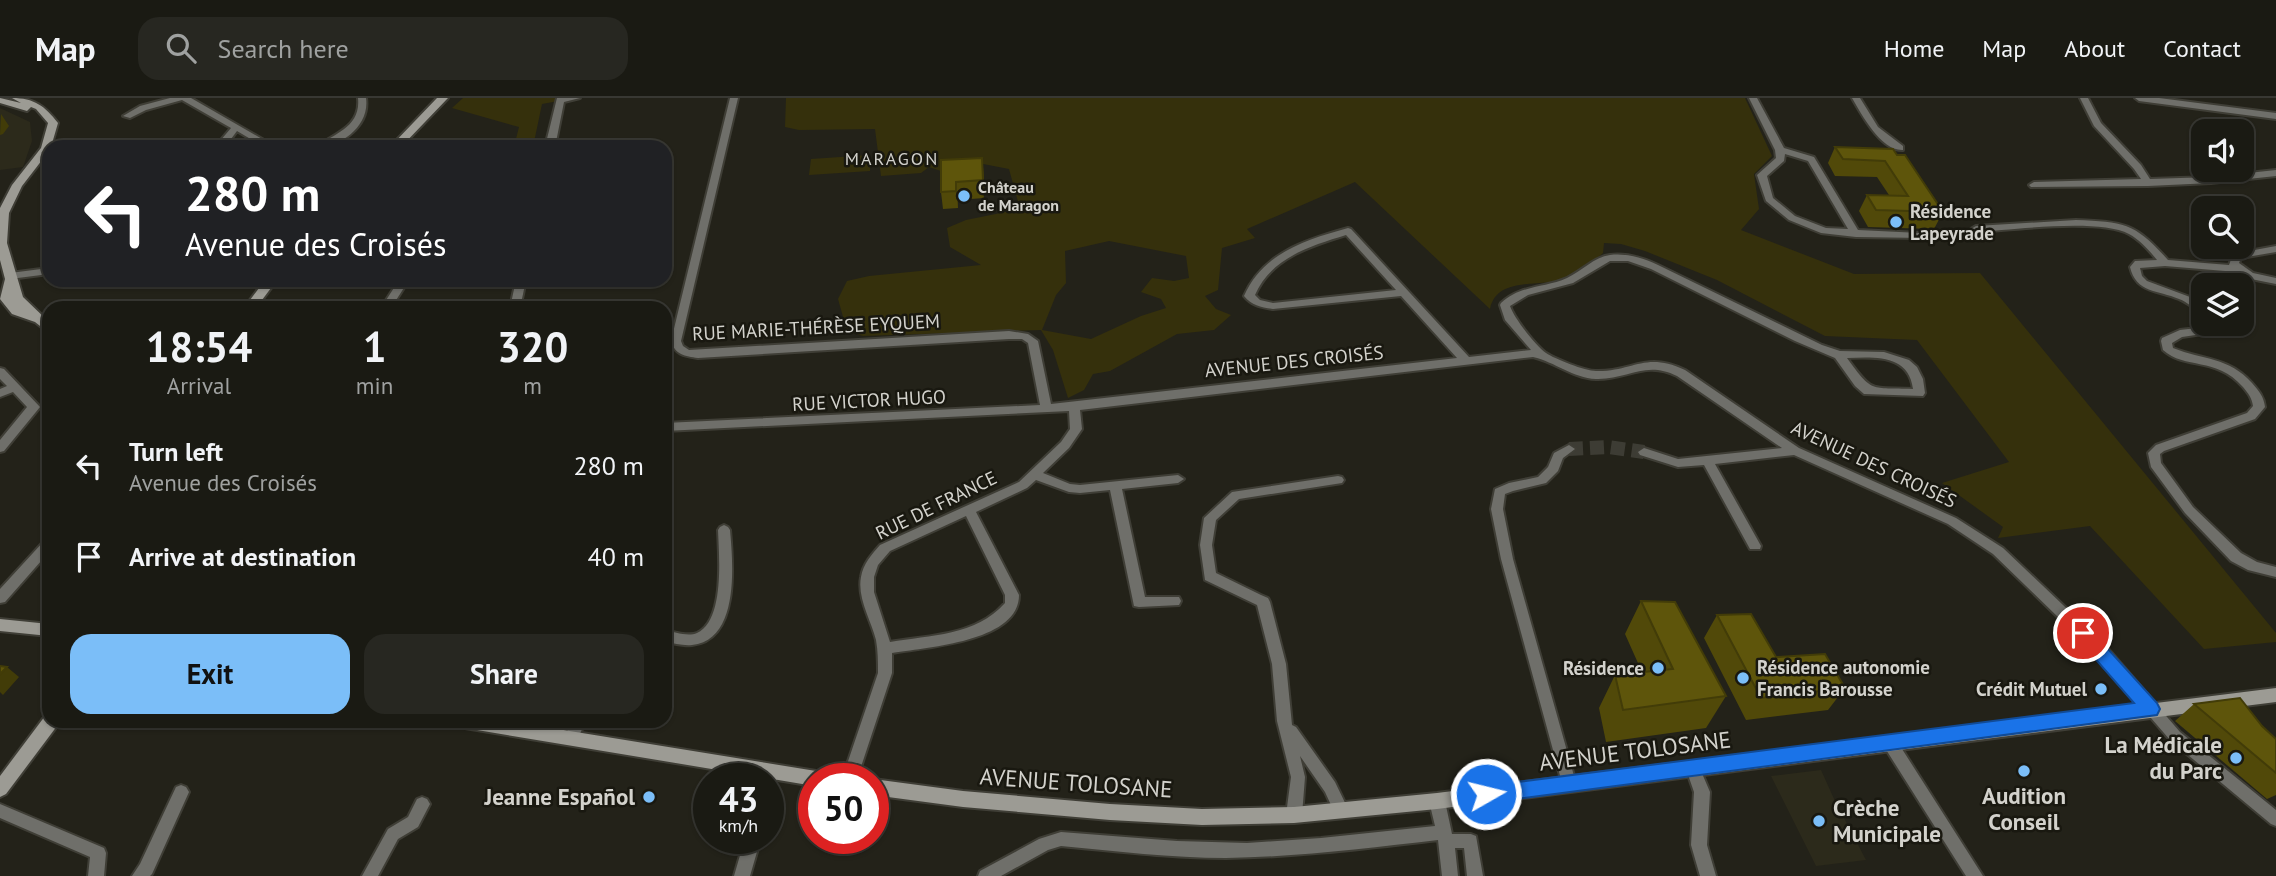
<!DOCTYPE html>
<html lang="en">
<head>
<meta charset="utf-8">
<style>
  :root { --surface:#1a1a13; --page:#272721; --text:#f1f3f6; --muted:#9fa1a0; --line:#383833; --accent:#7bbef8 }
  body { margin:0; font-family:"PT Sans",sans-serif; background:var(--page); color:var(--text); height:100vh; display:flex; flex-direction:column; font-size:26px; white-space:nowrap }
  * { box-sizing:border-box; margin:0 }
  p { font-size:23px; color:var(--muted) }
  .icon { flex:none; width:38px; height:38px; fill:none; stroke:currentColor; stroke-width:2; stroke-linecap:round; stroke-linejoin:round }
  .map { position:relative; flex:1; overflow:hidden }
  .panel { position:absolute; left:42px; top:203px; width:630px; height:427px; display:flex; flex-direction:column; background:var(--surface); border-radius:21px; box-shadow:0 2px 5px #0004,0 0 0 2px var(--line) }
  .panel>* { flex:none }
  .banner { position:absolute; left:42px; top:42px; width:630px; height:147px; border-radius:21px; box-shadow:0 2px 5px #0004,0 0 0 2px var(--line); background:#202124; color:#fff; overflow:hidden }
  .buttons { position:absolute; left:2191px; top:21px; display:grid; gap:14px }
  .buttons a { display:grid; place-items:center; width:63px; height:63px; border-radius:14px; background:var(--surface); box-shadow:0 2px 5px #0004,0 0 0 2px var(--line); font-size:35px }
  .speed { position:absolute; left:693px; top:665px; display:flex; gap:14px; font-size:35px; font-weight:700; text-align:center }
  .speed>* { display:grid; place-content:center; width:91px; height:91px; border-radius:50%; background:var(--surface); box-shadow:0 2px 5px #0004,0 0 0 2px var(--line); line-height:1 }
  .speed small { font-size:18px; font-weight:400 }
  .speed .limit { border:10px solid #d22; background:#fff; color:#111 }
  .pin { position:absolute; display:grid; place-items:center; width:60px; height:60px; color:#fff; margin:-30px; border:4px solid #fff; border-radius:50%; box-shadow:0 2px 7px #0007 }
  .me { position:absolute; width:77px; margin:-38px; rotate:82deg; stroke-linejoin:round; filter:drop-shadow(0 0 5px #0008) }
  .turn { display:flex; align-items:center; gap:24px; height:147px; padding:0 28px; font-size:32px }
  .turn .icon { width:91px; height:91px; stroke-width:2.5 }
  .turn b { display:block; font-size:49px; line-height:60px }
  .eta { display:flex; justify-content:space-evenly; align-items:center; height:119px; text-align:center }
  .eta b { font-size:42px; font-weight:600; line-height:49px }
  .button { display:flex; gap:14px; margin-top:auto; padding:14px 28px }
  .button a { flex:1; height:80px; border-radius:21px; background:var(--accent); color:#111; font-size:28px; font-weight:600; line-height:80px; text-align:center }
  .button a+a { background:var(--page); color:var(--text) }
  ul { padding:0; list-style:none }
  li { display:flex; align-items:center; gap:21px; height:91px; padding:0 28px }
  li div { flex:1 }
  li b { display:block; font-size:26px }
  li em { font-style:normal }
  header { display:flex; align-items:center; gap:42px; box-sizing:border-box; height:98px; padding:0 35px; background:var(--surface); border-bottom:2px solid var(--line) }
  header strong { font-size:33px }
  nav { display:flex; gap:38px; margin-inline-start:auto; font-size:24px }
  .search { width:490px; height:63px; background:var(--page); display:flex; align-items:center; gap:18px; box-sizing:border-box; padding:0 24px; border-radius:21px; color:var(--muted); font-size:26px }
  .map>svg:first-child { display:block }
  .built { fill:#2c2a1b }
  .green { fill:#35300c; fill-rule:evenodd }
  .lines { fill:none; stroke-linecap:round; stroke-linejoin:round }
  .street-tunnel { stroke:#3d3c34; stroke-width:14; stroke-dasharray:14 7; stroke-linecap:butt }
  .street-casing { stroke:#3f3e36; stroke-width:4 }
  .secondary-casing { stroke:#3f3e36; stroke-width:4 }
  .street { fill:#6f6f6a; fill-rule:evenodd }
  .secondary { fill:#9c9b94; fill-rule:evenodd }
  .wall { fill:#514909 }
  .shaded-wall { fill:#423c08 }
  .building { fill:#5e550b; stroke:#423c08; stroke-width:2 }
  .route { fill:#1a73e8; stroke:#114b97; stroke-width:2 }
  .poi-dot { fill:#7bbef8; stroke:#191810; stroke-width:2.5 }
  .labels { text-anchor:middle; stroke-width:5; stroke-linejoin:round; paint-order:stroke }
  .far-poi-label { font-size:16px; font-weight:bold; fill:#d3d2cc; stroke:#191810; text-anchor:start }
  .far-neighbourhood-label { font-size:18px; letter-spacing:2px; fill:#d3d2cc; stroke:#191810 }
  .poi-label { font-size:19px; font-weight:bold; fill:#d3d2cc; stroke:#191810; text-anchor:start }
  .street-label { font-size:19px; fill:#d3d2cc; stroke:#191810 }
  .near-poi-label { font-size:23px; font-weight:bold; fill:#d3d2cc; stroke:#191810; text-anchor:end }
  .near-street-label { font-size:23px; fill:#d3d2cc; stroke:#191810 }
</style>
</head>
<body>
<header>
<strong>Map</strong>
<div class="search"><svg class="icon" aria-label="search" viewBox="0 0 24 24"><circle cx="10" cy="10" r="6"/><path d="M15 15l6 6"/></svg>Search here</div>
<nav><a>Home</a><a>Map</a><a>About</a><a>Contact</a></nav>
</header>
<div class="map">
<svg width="2276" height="778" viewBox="0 0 2276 778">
  <rect width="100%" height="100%" fill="#232219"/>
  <path class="built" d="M0 10 30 24 32 43 23 69 0 72Z
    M1821 672 1835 703 1866 762 1816 768 1771 678Z"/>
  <path class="green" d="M463 0H575L542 6 533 49H514L519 29 452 10Z
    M786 0H1745L1772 58 1754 76 1759 111 1741 132 1854 176 1980 175 2276 535V544L2204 551 2090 428 1998 440 2003 429 1942 385 2009 364 1917 242 1825 238 1717 182 1645 153 1621 146 1604 145 1603 155C1594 163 1583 174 1572 179 1546 191 1497 176 1490 211L1355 84 1247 131 1255 140 1222 150 1218 192 1205 198 1216 211 1231 217 1214 232 1177 236 1110 273 1093 276 1084 292 1068 300 1053 252 1041 232 863 238 847 233 838 201 847 183 869 178 981 167 950 149 947 130 966 122 1020 111 1009 71 973 64 947 75 929 69 921 75 881 78 875 31 799 32 785 29ZM1109 143 1186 158 1189 180 1174 183 1152 180 1141 194 1161 201 1166 210 1141 218 1091 241 1042 232 1056 197 1066 185 1065 153Z
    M870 57V73L809 77 811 61Z"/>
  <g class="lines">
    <path class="street-tunnel" d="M1569 351 1608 349 1644 354"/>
    <defs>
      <path id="street" d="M170 0H191L276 49H264L237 33 225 49H215L231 30 182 2 146 12 130 20 123 18 140 8Z
        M358 0H366C370 27 342 49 316 49 335 35 361 29 358 0Z
        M557 0H580L564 4 555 49H545Z
        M730 0H738L681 243 683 248 689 252 1009 233 1028 236 1038 243 1051 306 1457 260 1401 198 1273 211C1261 209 1252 208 1244 198 1263 155 1305 142 1348 130L1351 131 1469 259 1531 252 1505 222 1500 207 1501 205C1520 187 1545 190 1567 180 1582 173 1594 159 1610 157 1627 155 1643 160 1658 167L1822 247 1840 253 1884 254 1909 262 1917 269 1923 281 1925 295 1923 298 1864 296 1855 288 1835 260 1795 243 1651 171 1628 163H1610L1573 185 1528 197 1510 208C1514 220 1535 247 1546 255 1555 261 1585 273 1596 273 1633 274 1645 253 1685 272L1799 350 1956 420 2003 450 2104 546 2180 634 2276 712V728L2271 726 2170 642 2094 554 1993 456 1948 426 1794 357 1715 366 1761 448 1760 451H1750L1704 367 1678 369 1640 357 1638 354 1644 350 1678 361 1782 350 1677 278C1645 262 1627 282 1596 281 1573 280 1555 264 1533 259L1080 312 1082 331 1069 350 1043 375 1070 386 1080 387 1178 377 1184 381 1178 385 1122 391 1145 499H1179L1181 503 1179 507 1139 509 1134 508 1110 392 1080 395 1069 394 1036 382 1027 390 976 414 1019 497C1019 544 926 549 892 555V575L857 681H842L878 575C878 564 878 553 876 542 871 522 857 500 861 479 863 466 872 456 880 447L1019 384 1061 344 1070 331 1069 313 665 333V325L1040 307 1028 245 1022 241H1009L698 260C685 258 675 257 671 243ZM1346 137 1396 192 1273 205 1260 202 1255 197C1271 160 1310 148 1346 137ZM1847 260C1874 259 1909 256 1913 291 1870 289 1873 296 1847 260ZM966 418 1005 497V505C976 538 930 537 890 544L874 494V479L878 467 890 453Z
        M1749 0H1757L1784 50 1814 59 1858 132 1920 135 1924 136V140L1856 139 1821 135 1789 122 1766 103 1757 77 1776 60 1775 52ZM1785 56 1808 63 1848 131 1826 130 1795 118 1773 100 1767 78 1784 63Z
        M1852 0H1860L1878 29 1903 48V52C1881 53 1862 17 1852 0Z
        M2080 0H2088L2101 25 2141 67 2150 81 2211 79 2276 72V78L2211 85 2148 88 2031 89 2029 87 2034 84 2141 81 2134 71 2094 28Z
        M2135 0H2159L2276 15V21L2139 3Z
        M2076 122C2125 124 2135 125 2168 162L2229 167 2233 156 2276 148V154L2241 160 2239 165 2253 175 2276 180V186L2246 180 2237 174 2165 168 2140 170 2142 178 2147 183 2198 202 2203 206V215C2194 212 2188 204 2179 201 2158 192 2136 195 2130 169L2135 163 2157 162C2149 152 2140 142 2129 136 2099 120 2011 132 1976 134L1971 131 1976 128Z
        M49 170V176L10 181 5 178 10 175Z
        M399 182H409L391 210H381Z
        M516 182H526L520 210H510Z
        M2206 226H2216V234L2182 239 2172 245 2173 250C2203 262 2229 259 2252 285 2259 293 2264 299 2265 309L2255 321 2164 353 2160 356 2161 365 2193 409 2241 455 2257 464 2276 469V479L2248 472 2231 463 2185 415 2151 369 2148 355 2156 347 2247 315 2253 308C2252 300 2248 295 2243 289 2216 258 2185 272 2163 252L2161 243 2162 240 2180 232 2206 229Z
        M0 270 4 271 40 309 4 353 0 354V342L27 309 13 294 0 299V291L7 288 0 281Z
        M1569 347 1575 351 1563 360 1558 373 1546 385 1513 393 1505 396 1503 411 1513 461 1576 685 1574 690 1569 692 1564 690 1562 685 1501 461 1491 411 1495 391 1509 385 1538 379 1548 369 1554 355Z
        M1338 378 1342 379 1344 382 1342 385 1239 401 1216 422 1212 447 1216 475 1261 497 1268 500 1270 504 1286 566 1292 627 1296 629 1335 684 1349 713 1346 718 1341 720 1336 718 1325 694 1300 658 1305 679 1302 717 1299 722 1294 724 1289 722 1286 717 1291 679 1277 623 1272 566 1257 507 1205 482 1200 447 1204 420 1232 394Z
        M724 427 728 429 730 432C733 465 740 542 692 547 683 548 674 545 665 544V532C674 534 688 539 697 535 725 522 719 457 718 432L720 429Z
        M49 441V454L5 504 0 505V491L44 443Z
        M572 623H586L576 644 571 646 566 644 564 640Z
        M1890 639 1895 640 1983 778H1966L1885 650 1883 645 1885 640Z
        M1693 664 1698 666 1710 694 1707 747 1716 778H1700L1691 747 1694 694 1686 671 1688 666Z
        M772 667 777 669 779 674 773 693 768 695V681H763L767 669Z
        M181 687 186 689 189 694 152 776 150 778H132L140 766 176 689Z
        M1437 696 1442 698 1445 703 1452 736H1471L1476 738 1483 778H1467L1464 750H1455L1458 778H1442L1438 742C1368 750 1297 759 1226 760 1171 760 1116 753 1061 748L1048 752 1001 778H978L980 773 1039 741 1061 734 1177 743 1247 745 1321 740 1435 728 1429 703 1432 698Z
        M422 699 427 701 430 706 418 729 398 741 378 778H362L388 731 408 719 417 701Z
        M0 706 104 750 106 755 104 778H88L90 759 0 720Z
        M745 740H761L750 778H734Z"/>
      <path id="secondary" d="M0 0 21 5 12 0C34 0 45 8 58 25L51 49H49V53L22 88 9 115 7 145 23 199 49 224V235L35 224 12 216 0 201 5 181 0 162V110L12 87 41 50 48 25 36 11 31 9 27 13 0 5Z
        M437 0H448L401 49H390Z
        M265 182H277L256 210H244Z
        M0 521 49 526V538L0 533Z
        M2276 590V604L1437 711 1294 725 1202 727 1110 722 963 709 873 697V681L963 693 1110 706 1202 711 1294 709 1437 695Z
        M49 617V623H59L57 628 6 696 0 699V678L45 618Z
        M457 623H508L816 673 822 676 824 681H814V688L465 630 459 628Z"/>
    </defs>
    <use href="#street" class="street-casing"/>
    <use href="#secondary" class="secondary-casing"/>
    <use href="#street" class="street"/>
    <use href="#secondary" class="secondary"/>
  </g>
  <path class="wall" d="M1835 49 1897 57 1943 114 1934 131 1868 129 1859 113 1867 97H1889L1877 79 1835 78 1828 65Z
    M982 60 984 100 958 102V110L943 111 941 94Z
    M1641 503 1726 598 1706 630 1606 644 1599 610 1615 577 1642 574 1625 536Z
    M1717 517 1776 559 1845 590 1828 612 1746 622 1704 540Z
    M2194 606 2262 628 2276 641V697L2267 701 2175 623Z"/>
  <path class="shaded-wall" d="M1 16 9 28 3 36 0 37Z
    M982 60 984 78V100L983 82Z
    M956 84 958 102V110L956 93Z
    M7 569 19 579 3 597 0 594V576Z"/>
  <path class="building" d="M1835 49 1893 51 1897 57H1905L1943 114 1876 112 1867 97 1908 98 1885 63 1843 61Z
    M982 60 983 82 956 84V93L941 94V62Z
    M1641 503 1675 504 1726 598 1623 612 1615 577 1673 571Z
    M1751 516 1776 559 1825 556 1845 590 1761 600 1717 517Z
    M0 568 7 569 0 576Z
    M2240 600 2262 628 2276 641V675L2194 606Z"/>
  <path class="route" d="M2083 527 2089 530 2157 605 2160 611 2157 617 1486 705 1480 703 1477 696 1480 690 1486 688 2134 605 2077 540 2074 535 2077 530Z"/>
  <g class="poi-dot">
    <circle cx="964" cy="98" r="7"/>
    <circle cx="1896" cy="124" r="7"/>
    <circle cx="1658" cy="570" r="7"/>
    <circle cx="1743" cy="580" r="7"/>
    <circle cx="2101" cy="591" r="7"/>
    <circle cx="2236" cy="660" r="7"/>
    <circle cx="2024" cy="673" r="7"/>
    <circle cx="649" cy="699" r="7"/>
    <circle cx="1819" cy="723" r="7"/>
  </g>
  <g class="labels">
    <g class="far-poi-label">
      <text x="978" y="95">Château<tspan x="978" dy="18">de Maragon</tspan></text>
    </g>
    <g class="far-neighbourhood-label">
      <text x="892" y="67">MARAGON</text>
    </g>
    <g class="poi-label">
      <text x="1910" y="120">Résidence<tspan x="1910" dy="22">Lapeyrade</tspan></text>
      <text x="1757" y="576">Résidence autonomie<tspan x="1757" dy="22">Francis Barousse</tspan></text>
      <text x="1644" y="577" text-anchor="end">Résidence</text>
      <text x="2087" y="598" text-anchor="end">Crédit Mutuel</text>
    </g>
    <g class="street-label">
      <text transform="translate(816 229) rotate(-3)" y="7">RUE MARIE-THÉRÈSE EYQUEM</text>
      <text transform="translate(1294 263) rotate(-6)" y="7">AVENUE DES CROISÉS</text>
      <text transform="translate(869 302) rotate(-3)" y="7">RUE VICTOR HUGO</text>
      <text transform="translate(1874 366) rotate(25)" y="7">AVENUE DES CROISÉS</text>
      <text transform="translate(936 407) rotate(-26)" y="7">RUE DE FRANCE</text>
    </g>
    <g class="near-poi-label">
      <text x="2222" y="655">La Médicale<tspan x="2222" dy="26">du Parc</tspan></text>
      <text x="2024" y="706" text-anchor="middle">Audition<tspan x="2024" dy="26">Conseil</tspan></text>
      <text x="635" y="707">Jeanne Español</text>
      <text x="1833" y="718" text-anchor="start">Crèche<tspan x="1833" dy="26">Municipale</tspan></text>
    </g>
    <g class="near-street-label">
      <text transform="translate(1635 653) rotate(-7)" y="8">AVENUE TOLOSANE</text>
      <text transform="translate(1076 685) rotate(4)" y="8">AVENUE TOLOSANE</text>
    </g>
  </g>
</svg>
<div class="buttons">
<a><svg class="icon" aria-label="sound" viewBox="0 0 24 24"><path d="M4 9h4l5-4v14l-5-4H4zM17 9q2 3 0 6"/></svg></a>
<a><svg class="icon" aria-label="search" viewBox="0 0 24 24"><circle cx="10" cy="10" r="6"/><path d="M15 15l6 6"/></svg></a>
<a><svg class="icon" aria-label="layers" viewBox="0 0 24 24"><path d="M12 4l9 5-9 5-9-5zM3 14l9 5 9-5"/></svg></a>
</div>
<div class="speed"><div>43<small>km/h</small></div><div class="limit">50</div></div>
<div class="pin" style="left:2083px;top:535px;background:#d93025"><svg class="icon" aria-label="arrive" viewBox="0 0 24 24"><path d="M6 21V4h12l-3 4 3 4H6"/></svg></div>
<svg class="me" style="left:1486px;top:696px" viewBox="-20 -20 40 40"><circle r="17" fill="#1a73e8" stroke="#fff" stroke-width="3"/><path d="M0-11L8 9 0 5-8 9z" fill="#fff"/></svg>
<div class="banner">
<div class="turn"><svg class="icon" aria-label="left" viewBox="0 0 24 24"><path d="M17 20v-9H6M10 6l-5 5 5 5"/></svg><div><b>280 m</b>Avenue des Croisés</div></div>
</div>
<section class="panel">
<div class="eta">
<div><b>18:54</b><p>Arrival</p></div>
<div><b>1</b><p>min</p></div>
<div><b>320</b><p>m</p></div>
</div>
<ul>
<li><svg class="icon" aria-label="left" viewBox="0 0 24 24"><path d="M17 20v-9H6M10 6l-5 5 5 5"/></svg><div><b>Turn left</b><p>Avenue des Croisés</p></div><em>280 m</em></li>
<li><svg class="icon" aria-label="arrive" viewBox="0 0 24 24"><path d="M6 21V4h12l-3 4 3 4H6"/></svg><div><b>Arrive at destination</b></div><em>40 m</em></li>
</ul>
<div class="button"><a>Exit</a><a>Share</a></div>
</section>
</div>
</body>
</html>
